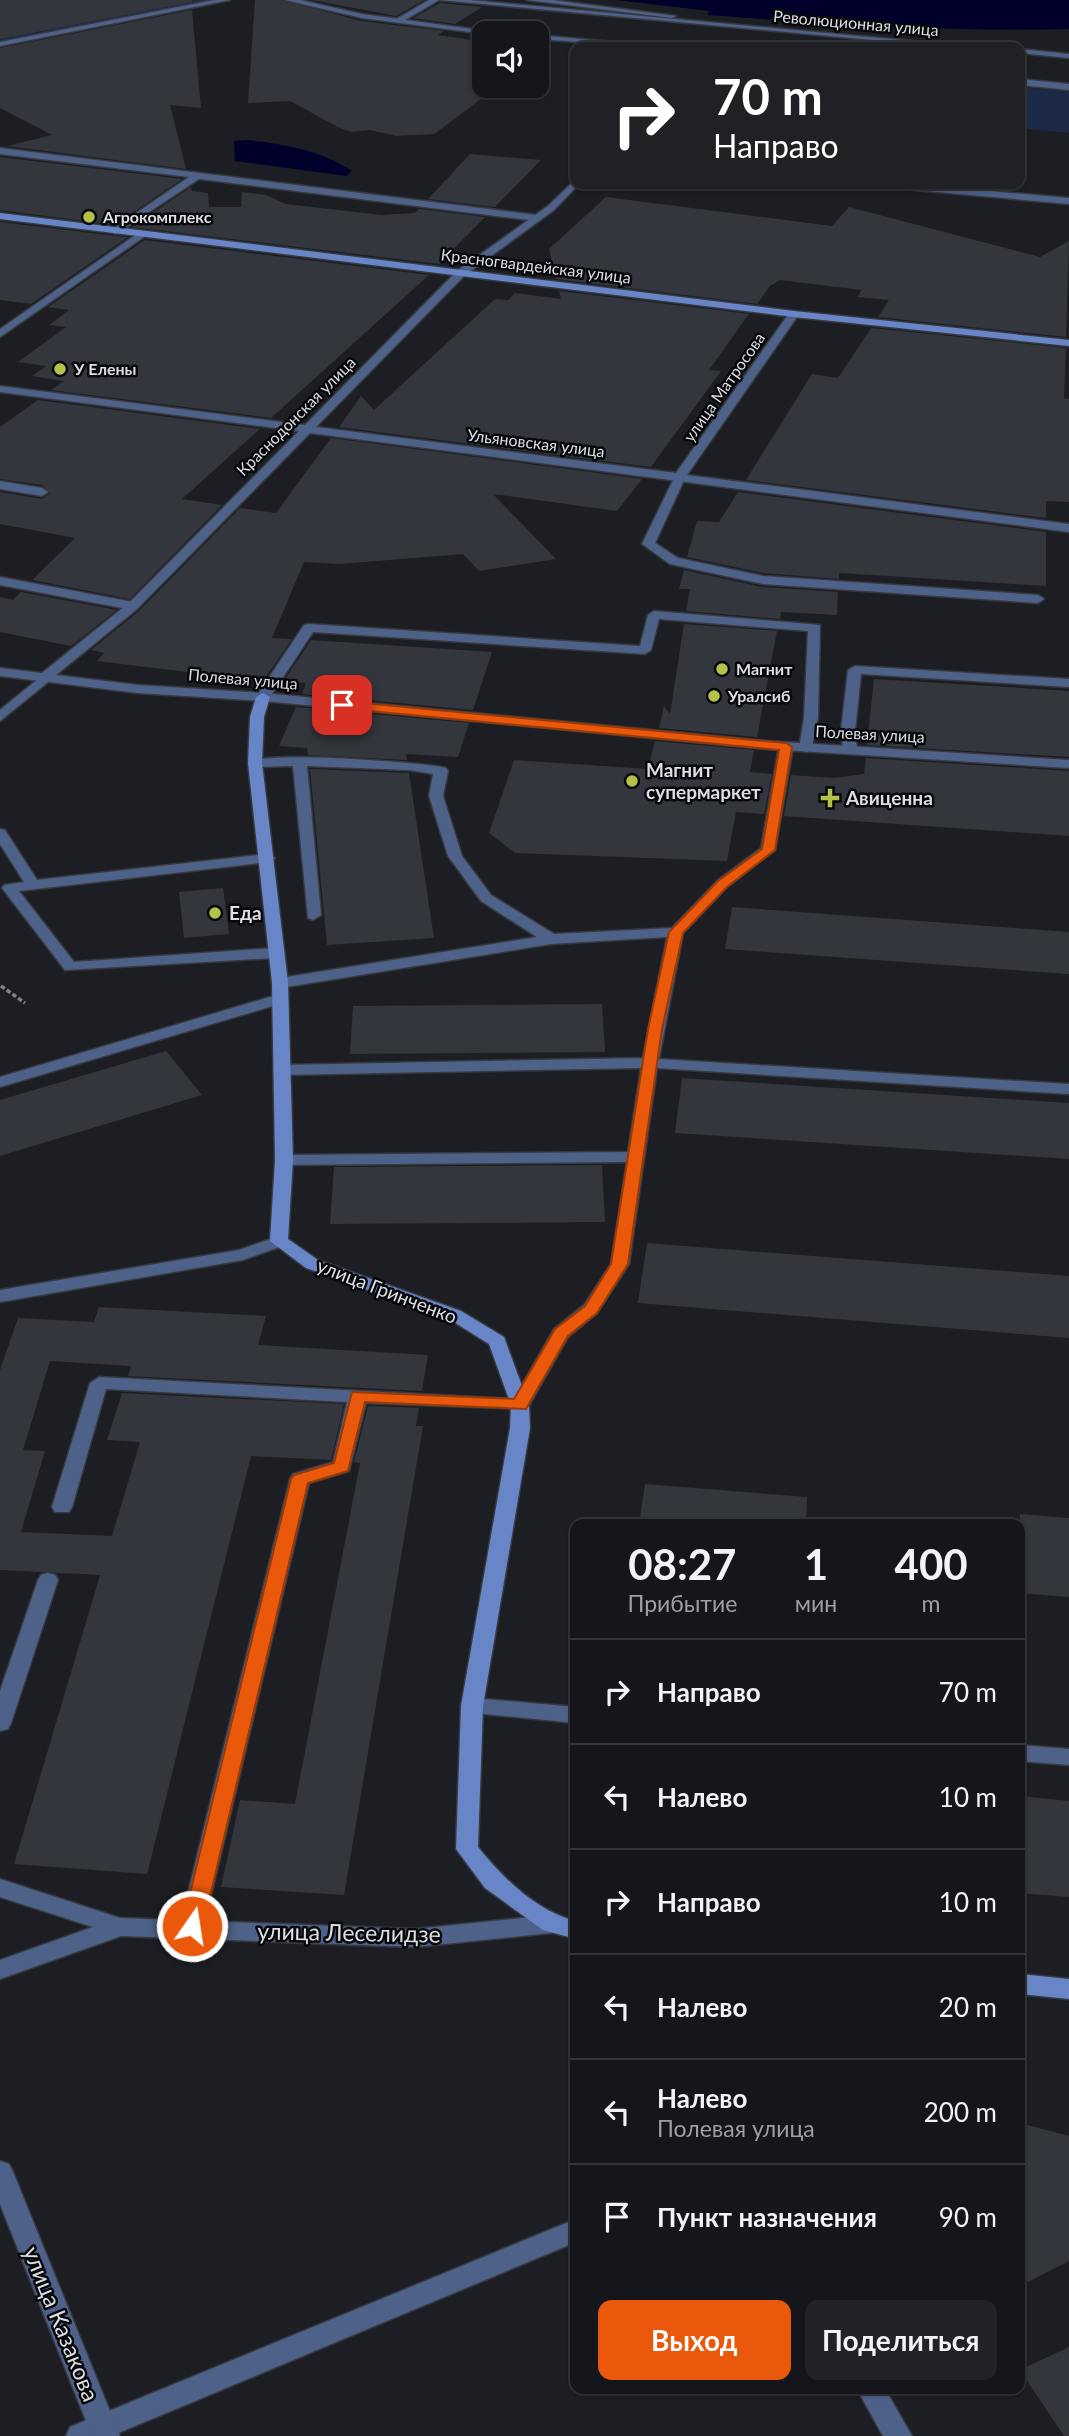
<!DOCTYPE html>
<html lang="ru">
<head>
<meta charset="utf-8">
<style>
  :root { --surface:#15161b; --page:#222328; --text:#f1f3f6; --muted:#9d9fa3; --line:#34353a; --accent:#ea580c }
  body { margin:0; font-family:Lato,sans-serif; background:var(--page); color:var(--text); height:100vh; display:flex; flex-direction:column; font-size:26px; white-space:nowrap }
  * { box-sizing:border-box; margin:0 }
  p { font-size:23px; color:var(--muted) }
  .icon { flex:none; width:38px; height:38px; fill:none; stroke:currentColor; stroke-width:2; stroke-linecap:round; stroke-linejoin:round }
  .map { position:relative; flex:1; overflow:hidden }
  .sheet { position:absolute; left:570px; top:1519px; width:455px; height:875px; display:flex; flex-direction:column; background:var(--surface); border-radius:14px; box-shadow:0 2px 5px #0004,0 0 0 2px var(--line) }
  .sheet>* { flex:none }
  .banner { position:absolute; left:570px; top:42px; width:455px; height:147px; border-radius:14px; box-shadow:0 2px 5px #0004,0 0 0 2px var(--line); background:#202124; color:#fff; overflow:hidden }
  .tools { position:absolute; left:472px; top:21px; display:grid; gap:14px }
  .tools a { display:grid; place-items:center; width:77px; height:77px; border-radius:14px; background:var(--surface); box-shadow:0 2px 5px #0004,0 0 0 2px var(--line); font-size:35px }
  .pin { position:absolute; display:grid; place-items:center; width:60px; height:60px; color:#fff; margin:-30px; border-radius:14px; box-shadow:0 4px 10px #0006 }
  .me { position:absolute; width:77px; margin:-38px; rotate:13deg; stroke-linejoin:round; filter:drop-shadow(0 0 5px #0008) }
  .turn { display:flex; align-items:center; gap:24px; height:147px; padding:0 28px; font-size:32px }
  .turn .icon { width:91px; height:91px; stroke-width:2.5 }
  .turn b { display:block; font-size:49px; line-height:60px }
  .eta { display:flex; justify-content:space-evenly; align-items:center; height:119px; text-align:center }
  .eta b { font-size:42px; font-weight:700; line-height:49px }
  .button { display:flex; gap:14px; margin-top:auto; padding:14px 28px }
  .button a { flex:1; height:80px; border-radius:14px; background:var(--accent); color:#fff; font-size:28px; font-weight:700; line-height:80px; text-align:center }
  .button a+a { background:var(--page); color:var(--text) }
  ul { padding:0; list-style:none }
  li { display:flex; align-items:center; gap:21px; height:105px; padding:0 28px; border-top:2px solid var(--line) }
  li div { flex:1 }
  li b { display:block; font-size:26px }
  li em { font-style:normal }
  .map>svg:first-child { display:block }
  .green { fill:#1c2a48 }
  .water { fill:#00002a }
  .building { fill:#33363c }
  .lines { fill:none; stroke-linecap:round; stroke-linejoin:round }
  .lane-casing { stroke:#37393f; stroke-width:3 }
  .street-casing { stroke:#37393f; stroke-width:3 }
  .secondary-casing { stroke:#37393f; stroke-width:3 }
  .path { stroke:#7f8186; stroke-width:3.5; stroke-dasharray:4.5 2.5; stroke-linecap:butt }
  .lane { fill:#4e6189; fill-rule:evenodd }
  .street { fill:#4e6189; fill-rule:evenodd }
  .secondary { fill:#6886c7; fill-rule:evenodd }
  .route { fill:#ea580c; stroke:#983908; stroke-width:2 }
  .poi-dot { fill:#b5c249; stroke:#07080b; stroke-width:2.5 }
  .labels { text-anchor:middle; stroke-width:5; stroke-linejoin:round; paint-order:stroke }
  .far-street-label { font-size:16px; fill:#dddfe3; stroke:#07080b }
  .far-poi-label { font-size:16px; font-weight:bold; fill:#dddfe3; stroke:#07080b; text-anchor:start }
  .poi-label { font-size:19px; font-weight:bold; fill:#dddfe3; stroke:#07080b; text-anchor:start }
  .street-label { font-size:19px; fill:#dddfe3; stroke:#07080b }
  .near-street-label { font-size:23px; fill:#dddfe3; stroke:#07080b }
</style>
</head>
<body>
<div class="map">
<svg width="1069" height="2436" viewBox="0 0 1069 2436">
  <rect width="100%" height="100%" fill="#1c1e24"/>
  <path class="green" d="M135 0H218L0 45V32Z
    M1020 87 1069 92V133L1020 128Z"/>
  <path class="water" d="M615 0H1069V29C948 32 827 24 707 15L710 11Z
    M249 140C286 145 321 150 352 171L346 176 235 161 234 141Z"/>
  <path class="building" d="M0 0H192V2L0 39Z
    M255 0H282L361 21 444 31 438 35 485 42V96L434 134 396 136 370 130 351 132 338 127 290 101 248 103Z
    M312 0H424L396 16Z
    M440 3 482 7 455 24 413 18Z
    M192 10 201 108 170 105 186 169 7 146 52 135 0 108V48Z
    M470 154 541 160 495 207 428 199Z
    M0 157 182 179 115 225 0 210Z
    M191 187 192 191 208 193 209 207H241L242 192 266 195 286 204 381 215 415 213 419 209 485 217 439 264 132 227Z
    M606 197 832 226 849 207 1040 257 1069 241 1066 337 878 317 889 300 857 297 862 290 780 280 770 286 757 304 556 279 549 249Z
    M0 222 115 236 128 237 31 304 0 300Z
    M145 240 429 275 271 418 51 390 64 381 32 376 46 366 18 362 66 327 49 325 69 310 48 307Z
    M559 291 749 314 709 370 721 371 651 467 339 427 361 396 374 410 495 299 508 300 515 293 561 299Z
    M871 328 1066 348 1064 398 1069 399V502L1046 501V518L746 480 812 374 838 378Z
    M38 400 260 429 182 499 222 505 130 599 32 580 75 538 0 524V492L42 499 50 493 42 485 0 479V427Z
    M331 438 642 479 617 511 493 494 556 559 479 571 463 554 340 564 304 562 272 638 292 639 263 681 227 680 228 677 97 661 104 653 91 650 139 611 240 508 276 513Z
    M738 492 1046 532V586L839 573V579L763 573 687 557 697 521 719 522Z
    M684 570 762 587 838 592 837 615 781 612 780 619 686 611 690 589H679Z
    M21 592 117 610 71 646 0 632V597L13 600Z
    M684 624 777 631 757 737 659 728 664 706 670 714Z
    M311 640 492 652 473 710 302 694 306 683 283 682Z
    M874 679 1069 691V757L867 745Z
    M296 707 469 723 458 757 406 754 407 760 308 755 307 748 279 746Z
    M655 741 754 750 750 772 772 774 764 814 736 812 727 861 515 853 489 833 514 760 648 769Z
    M866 758 1069 771V836L784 816 791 775 834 778 864 774Z
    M310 769 409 773 434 938 327 945Z
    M223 888 229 934 184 938 179 892Z
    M732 907 1069 932V974L725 949Z
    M602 1004 605 1052 350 1054 353 1006Z
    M166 1051 202 1095 0 1156V1100Z
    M682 1078 1069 1103V1159L675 1133Z
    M602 1165 605 1222 330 1224 334 1167Z
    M647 1243 1069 1276V1338L638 1303Z
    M99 1307 266 1316 258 1345 428 1355 422 1391 128 1376 131 1366 50 1361 23 1450 45 1451 21 1532 112 1536 140 1442 107 1440 122 1393 344 1404 331 1460 251 1456 147 1874 14 1864 100 1575 0 1570V1370L18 1318 94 1322Z
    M368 1406 419 1408 416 1426H423L344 1895 221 1887 240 1800 295 1804 360 1463 354 1462Z
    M645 1484 807 1497 806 1524H639Z
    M1020 1514 1069 1518V1597L1020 1593Z
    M1020 1796 1069 1801V1897L1020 1893Z
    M1020 2123 1069 2136V2261L1020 2286Z
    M1069 2347V2436H1064L1020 2370Z"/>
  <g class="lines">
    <defs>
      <path id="lane" d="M429 0H439L400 23 393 21Z
        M527 0H552L676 16 672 18Z
        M0 148 537 215 542 218 537 221 199 179 116 234 113 233V229L189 177 0 154Z
        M675 476 685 478 655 543 678 558 763 576 1038 595 1044 599 1038 603 763 584 670 564 642 544Z
        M0 481 42 488 48 492 42 496 0 489Z
        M0 577 133 602 139 606 133 610 0 585Z
        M654 611 820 625 818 718 811 751 806 752 799 748 804 718 808 631 659 619 651 650 645 654 313 632 268 700 263 701 256 697 304 625 309 624 640 646 648 615Z
        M855 666 1069 679V687L861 674 855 731 857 750 850 754 843 750 841 731 848 670Z
        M43 675 48 676V682L0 721V710Z
        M786 743 793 747 775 850 727 887 683 933 659 1059 1069 1084V1094L657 1068 629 1264 597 1313 568 1337 527 1409 366 1403 349 1471 309 1483 203 1929 199 1936 191 1938 183 1936 179 1929 290 1479 293 1474 333 1462 347 1402 106 1389 72 1507 69 1512H55L52 1507 90 1383 99 1377 514 1399 554 1329 584 1305 611 1264 627 1162 284 1165 275 1160 284 1155 628 1152 641 1068 281 1075 273 1070 281 1065 643 1058 667 937 551 944 280 988 274 986 272 983 280 978 537 937 481 901 448 856 429 796 433 774 409 770 307 766 321 915 313 920 308 918 293 766 255 767 248 763C262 750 421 762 446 768L448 771 443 796 462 856 491 895 554 934 672 928 717 881 761 848 779 747Z
        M0 829 5 830 37 880 268 854 275 858 268 862 19 891 74 962 275 948 283 953 275 958 65 970 2 888 4 885 24 882 0 844Z
        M280 994 286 996 288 999 286 1002 0 1087V1077Z
        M279 1236 288 1241 285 1245 243 1260 0 1302V1290L239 1250Z
        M48 1573 55 1575 58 1580 11 1723 8 1729 0 1731V1691L38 1580 41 1575Z
        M472 1698 576 1707V1723L464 1712 461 1706 464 1700Z
        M1020 1745 1069 1749V1765L1020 1761Z
        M576 2219V2242L111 2436H66L70 2427Z"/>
      <path id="street" d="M214 0H230L0 46V42Z
        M285 0H300L362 14 502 33 485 34 362 18Z
        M439 0H470L977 47H948Z
        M537 35 645 45 649 47 537 39Z
        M1020 49 1069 54V58L1020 53Z
        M1020 79 1069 84V90L1020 85Z
        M576 179V184H579L554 210 465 275 316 427 676 473 790 312 794 311 799 314 687 475 1069 524V532L310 433 137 609 56 675 138 685 263 693 767 741 1069 760V768L767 749 263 701 138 693 0 676V668L42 673 129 603 299 431 0 392V386L305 425 457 271 548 206Z
        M877 184H910L1069 198V204L882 187Z
        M140 232 148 234 0 337V329Z
        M0 1879 120 1918 415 1929 551 1915 559 1918 563 1924 559 1930 551 1933 415 1947 121 1936 0 1979V1960L93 1927 0 1897Z
        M0 2161 9 2164 13 2172 120 2436H92L0 2204Z
        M857 2389H885L912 2436H883Z"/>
      <path id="secondary" d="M0 213 794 311 1069 340V346L794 317 0 219Z
        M263 693 270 697 264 717 262 763 288 983 293 1160 288 1239 318 1260 461 1311 504 1337 529 1405 530 1428 483 1706 478 1847C503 1878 536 1911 576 1921V1939L543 1930 485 1888 456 1849 461 1706 510 1428 511 1405 489 1344 449 1319 306 1268 270 1241 275 1160 272 983 248 763 250 717 256 697Z
        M1020 1974 1069 1979V1999L1020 1994Z"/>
    </defs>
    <use href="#lane" class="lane-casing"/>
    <use href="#street" class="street-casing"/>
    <use href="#secondary" class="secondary-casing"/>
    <path class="path" d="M1 986 25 1003"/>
    <use href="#lane" class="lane"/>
    <use href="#street" class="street"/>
    <use href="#secondary" class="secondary"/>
  </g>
  <path class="route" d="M342 701 786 743 792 747 775 850 727 887 683 933 662 1029 628 1264 597 1313 568 1336 526 1409 365 1402 348 1471 308 1483 203 1926 200 1932 192 1934 185 1932 182 1926 291 1479 294 1475 334 1463 352 1392 514 1399 555 1329 585 1306 611 1264 648 1029 669 932 718 881 762 849 779 750 338 708V702Z"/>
  <g class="poi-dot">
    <circle cx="89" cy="217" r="7"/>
    <circle cx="60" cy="369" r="7"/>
    <circle cx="722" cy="669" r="7"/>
    <circle cx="714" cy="696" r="7"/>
    <circle cx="632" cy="781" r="7"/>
    <path d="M826.5 787.5h7v7h7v7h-7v7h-7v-7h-7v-7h7z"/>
    <circle cx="215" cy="913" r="7"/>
  </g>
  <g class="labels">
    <g class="far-street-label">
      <text transform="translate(856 23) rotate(5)" y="6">Революционная улица</text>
      <text transform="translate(536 266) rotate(7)" y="6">Красногвардейская улица</text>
      <text transform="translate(724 387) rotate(-55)" y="6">улица Матросова</text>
      <text transform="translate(296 416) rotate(-45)" y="6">Краснодонская улица</text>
      <text transform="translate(536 443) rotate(7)" y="6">Ульяновская улица</text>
      <text transform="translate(243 679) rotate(5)" y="6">Полевая улица</text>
      <text transform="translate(870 734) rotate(3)" y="6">Полевая улица</text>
    </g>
    <g class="far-poi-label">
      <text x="103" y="223">Агрокомплекс</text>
      <text x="74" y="375">У Елены</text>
      <text x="736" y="675">Магнит</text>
      <text x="728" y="702">Уралсиб</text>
    </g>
    <g class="poi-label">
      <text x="646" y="777">Магнит<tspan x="646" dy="22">супермаркет</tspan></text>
      <text x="846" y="805">Авиценна</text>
      <text x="229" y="920">Еда</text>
    </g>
    <g class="street-label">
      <text transform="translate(387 1291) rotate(21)" y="7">улица Гринченко</text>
    </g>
    <g class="near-street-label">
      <text transform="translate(349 1933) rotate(1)" y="8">улица Леселидзе</text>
      <text transform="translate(61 2324) rotate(68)" y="8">улица Казакова</text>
    </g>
  </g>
</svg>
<div class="tools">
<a><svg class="icon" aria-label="sound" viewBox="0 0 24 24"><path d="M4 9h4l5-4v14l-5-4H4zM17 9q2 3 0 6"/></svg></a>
</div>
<div class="pin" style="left:342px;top:705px;background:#d93025"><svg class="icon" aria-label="arrive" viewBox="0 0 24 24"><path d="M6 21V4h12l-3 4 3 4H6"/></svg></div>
<svg class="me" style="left:192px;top:1926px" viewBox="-20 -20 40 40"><circle r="17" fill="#ea580c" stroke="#fff" stroke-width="3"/><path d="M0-11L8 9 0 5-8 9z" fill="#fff"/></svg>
<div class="banner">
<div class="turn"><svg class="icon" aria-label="right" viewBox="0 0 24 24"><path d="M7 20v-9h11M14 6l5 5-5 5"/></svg><div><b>70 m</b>Направо</div></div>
</div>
<section class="sheet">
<div class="eta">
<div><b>08:27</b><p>Прибытие</p></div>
<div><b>1</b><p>мин</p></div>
<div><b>400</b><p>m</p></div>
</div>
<ul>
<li><svg class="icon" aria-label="right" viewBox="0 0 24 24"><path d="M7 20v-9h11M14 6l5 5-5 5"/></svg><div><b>Направо</b></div><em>70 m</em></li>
<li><svg class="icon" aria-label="left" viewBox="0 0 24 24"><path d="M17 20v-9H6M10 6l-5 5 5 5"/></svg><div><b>Налево</b></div><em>10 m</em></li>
<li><svg class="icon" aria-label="right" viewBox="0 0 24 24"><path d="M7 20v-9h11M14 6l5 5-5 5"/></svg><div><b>Направо</b></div><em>10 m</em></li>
<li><svg class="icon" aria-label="left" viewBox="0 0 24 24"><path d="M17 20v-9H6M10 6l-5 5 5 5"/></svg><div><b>Налево</b></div><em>20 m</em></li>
<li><svg class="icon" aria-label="left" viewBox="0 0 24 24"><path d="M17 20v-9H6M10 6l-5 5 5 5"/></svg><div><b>Налево</b><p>Полевая улица</p></div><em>200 m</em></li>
<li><svg class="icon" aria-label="arrive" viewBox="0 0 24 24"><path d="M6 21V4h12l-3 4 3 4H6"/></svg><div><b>Пункт назначения</b></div><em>90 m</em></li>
</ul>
<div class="button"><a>Выход</a><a>Поделиться</a></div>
</section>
</div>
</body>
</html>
